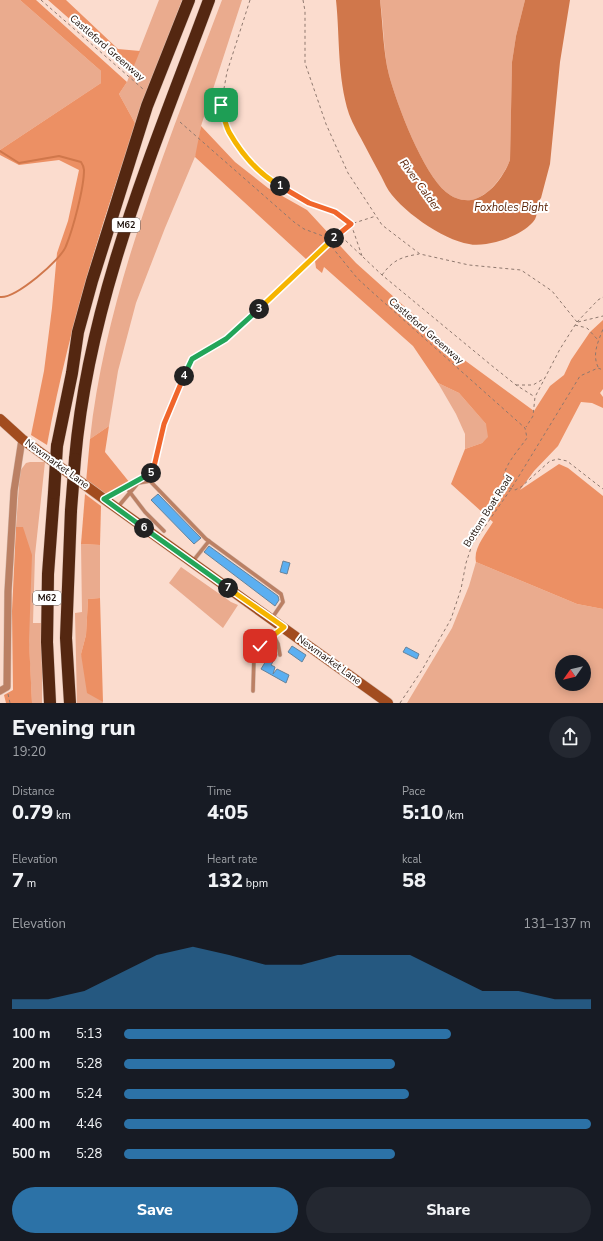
<!DOCTYPE html>
<meta charset="utf-8">
<style>
:root{--surface:#171b24;--page:#242831;--text:#f1f3f6;--muted:#9ea1a6;--accent:#2c72a7}
body{margin:0;font-family:"Nunito Sans",sans-serif;background:var(--page);color:var(--text);height:100vh;display:flex;flex-direction:column;font-size:15px;white-space:nowrap}
*{box-sizing:border-box;margin:0}
p{font-size:13px;color:var(--muted)}
.icon{flex:none;width:22px;height:22px;fill:none;stroke:currentColor;stroke-width:2;stroke-linecap:round;stroke-linejoin:round}
.map{position:relative;height:703px;overflow:hidden}
.details{display:flex;flex-direction:column;background:var(--surface);flex:1}
.details>*{flex:none}
.needle{width:26px;rotate:236deg}
.controls{position:absolute;left:555px;top:655px;display:grid;gap:8px}
.controls a{display:grid;place-items:center;width:36px;height:36px;border-radius:50%;background:var(--surface);box-shadow:0 2px 10px #0003;font-size:20px}
.pin{position:absolute;display:grid;place-items:center;width:34px;height:34px;color:#fff;margin:-17px;border-radius:8px;box-shadow:0 2px 6px #0006}
.km{position:absolute;width:20px;height:20px;margin:-10px;border-radius:50%;background:#222;color:#fff;font-size:11px;line-height:20px;text-align:center}
.round{display:grid;place-items:center;flex:none;width:42px;height:42px;border-radius:21px;background:var(--page)}
.overview{display:flex;align-items:center;justify-content:space-between;height:68px;padding:0 12px}
h1{font-size:22px;font-weight:800;line-height:30px}
.figures{display:grid;grid-template-columns:repeat(3,1fr);gap:6px;height:68px;padding:4px 12px}
.figures div{display:grid;align-content:center}
.figures b{font-size:20px;font-weight:800}
.figures small{font-size:11px;font-weight:400}
.figures p{font-size:11px}
.chart{height:112px;padding:8px 12px}
.chart p{display:flex;justify-content:space-between}
.chart svg{width:100%;height:72px;margin-top:4px;fill:var(--accent);opacity:.7}
.cta{display:flex;gap:8px;margin-top:auto;padding:8px 12px}
.cta a{flex:1;height:46px;border-radius:24px;background:var(--accent);color:#fff;font-size:16px;font-weight:800;line-height:46px;text-align:center}
.cta a+a{background:var(--page);color:var(--text)}
ul{padding:0 12px;list-style:none;font-size:13px}
li{display:grid;grid-template-columns:64px 48px 1fr;align-items:center;height:30px}
li i{height:10px;border-radius:5px;background:var(--accent)}
.map>svg:first-child{display:block}
.green{fill:#eaab8e;fill-rule:evenodd}
.forest{fill:#ec9064}
.water{fill:#d0774b}
.lines{fill:none;stroke-linecap:round;stroke-linejoin:round}
.stream{stroke:#d0774b;stroke-width:2}
.building{fill:#5baff1;stroke:#66839b}
.lane-casing{stroke:#d7bbae;stroke-width:4.5}
.street-casing{stroke:#d7bbae;stroke-width:8}
.secondary-casing{stroke:#d7bbae;stroke-width:11}
.highway-casing{stroke:#d7bbae;stroke-width:13}
.path{stroke:#8e786e;stroke-width:1;stroke-dasharray:3 3;stroke-linecap:butt}
.lane{stroke:#bb8064;stroke-width:3.5}
.street{stroke:#bb8064;stroke-width:7}
.secondary{stroke:#a24c1f;stroke-width:10}
.highway{stroke:#542711;stroke-width:12}
.highway-bridge-casing{stroke:#d7bbae;stroke-width:13;stroke-linecap:butt}
.highway-bridge{stroke:#542711;stroke-width:12}
.split-1-casing{stroke:#fff;stroke-width:8}
.split-2-casing{stroke:#fff;stroke-width:8}
.split-3-casing{stroke:#fff;stroke-width:8}
.split-4-casing{stroke:#fff;stroke-width:8}
.split-5-casing{stroke:#fff;stroke-width:8}
.split-6-casing{stroke:#fff;stroke-width:8}
.split-7-casing{stroke:#fff;stroke-width:8}
.split-8-casing{stroke:#fff;stroke-width:8}
.split-1{stroke:#f5b400;stroke-width:5}
.split-2{stroke:#f0652b;stroke-width:5}
.split-3{stroke:#f5b400;stroke-width:5}
.split-4{stroke:#22a559;stroke-width:5}
.split-5{stroke:#f0652b;stroke-width:5}
.split-6{stroke:#22a559;stroke-width:5}
.split-7{stroke:#22a559;stroke-width:5}
.split-8{stroke:#f5b400;stroke-width:5}
.labels{text-anchor:middle;dominant-baseline:central;stroke-width:4;stroke-linejoin:round;paint-order:stroke}
.shield{fill:#fff;stroke:#605753;stroke-width:1}
.shield-label{font-size:9px;font-weight:bold;fill:#1c0f09}
.street-label{font-size:10px;fill:#1c0f09;stroke:#fff}
.water-label{font-size:11px;font-style:italic;fill:#571e00;stroke:#fff}
</style>
<div class="map">
<svg width="603" height="703" viewBox="0 0 603 703">
<rect width="100%" height="100%" fill="#fbdcce"/>
<g class="green">
<path d="M0,0H20L101,71V83L0,150Z"/>
<path d="M159,0H182L136,125L119,94L127,82Z"/>
<path d="M222,0H242L201,126L197,152L165,228L136,303L118,371L109,426L90,439C106,291 170,138 222,0Z"/>
<path d="M380,0H525L516,36L512,62L510,160C504,175 489,197 471,200C462,201 453,198 446,192C423,173 397,105 389,75C383,51 384,25 380,0Z"/>
<path d="M438,383L459,393L487,425L489,437L482,443L465,449V434L456,414Z"/>
<path d="M30,462H45L35,555L33,623H42V703H32L23,527H16L20,471L26,463Z"/>
<path d="M81,544L100,545V598L88,599L86,635L81,654L103,703H77L75,613L82,612Z"/>
<path d="M476,562L577,604L603,609V703H407L452,628L469,586ZM562,662H584V684H562Z"/>
<path d="M181,567L231,602L238,605L223,628L169,583Z"/>
</g>
<g class="forest">
<path d="M20,0H36L127,82L119,94L136,125C99,230 67,336 47,445L31,435L44,371L52,308L57,253L68,221L79,170L59,160L19,165L0,155V150L101,83V71Z"/>
<path d="M48,0H66L118,49L140,51L131,73Z"/>
<path d="M201,126L235,162L268,188L307,210L356,263L463,359L534,411L550,386L564,375L571,360L590,332L603,320V389L600,393L603,397V408L592,403L581,402L558,446L534,471L520,490L559,464L568,468L603,496V609L577,604L476,562C473,548 486,534 493,522L451,484L465,449L482,443L488,437L486,424L459,393L438,383L413,346L324,267L322,273L316,268L315,261L306,259L195,157Z"/>
<path d="M109,426L105,452L130,483L110,499L86,482L90,439Z"/>
<path d="M85,494L101,506L100,545L81,544Z"/>
<path d="M16,527H23L32,555L29,641L32,703H6L4,695L13,690L12,611Z"/>
<path d="M100,598L103,702L87,693L81,654L86,635L88,599Z"/>
</g>
<path class="water" d="M336,0H380C383,25 383,51 389,75C397,105 423,173 446,192C453,198 462,201 471,200C489,197 504,176 510,160L512,62L516,36L525,0H570L560,62L550,164L541,198C534,205 540,215 533,222C524,232 508,239 496,242C487,244 477,246 469,244C443,240 398,209 386,186C380,173 372,160 365,146C360,136 353,125 349,114C337,76 340,38 336,0Z"/>
<g class="lines">
<path class="stream" d="M0,151L19,163L59,156L81,162C83,165 84,167 84,170C84,188 73,229 66,246C61,260 15,299 0,297"/>
</g>
<g class="building">
<path d="M158,494L201,538L194,544L151,500Z"/>
<path d="M209,546L278,596L279,600L275,606L204,552Z"/>
<path d="M283,561L290,563L287,574L280,572Z"/>
<path d="M273,645L275,646L277,655L271,665L275,667L273,674L277,669L289,675L286,683L261,669L272,651Z"/>
<path d="M292,646L306,655L302,662L288,652Z"/>
<path d="M406,647L419,654L417,659L403,652Z"/>
</g>
<g class="lines">
<defs>
<g id="lane">
<path d="M129,491L145,512L164,531"/>
<path d="M117,508L138,483L150,481L206,539L281,594L283,602L272,618"/>
<path d="M193,561L209,541"/>
<path d="M274,636L278,644L280,655"/>
<path d="M253,691L254,656L260,646L283,628"/>
</g>
<path id="street" d="M0,691L7,687L8,592L14,491L22,439"/>
<path id="secondary" d="M0,419L22,439L104,499L388,703"/>
<g id="highway">
<path d="M57,446L72,373L78,332L92,281L147,106L189,0"/>
<path d="M75,459C89,298 154,149 209,0"/>
<path d="M50,703L47,642L48,574L54,493"/>
<path d="M70,703L66,638L71,510"/>
</g>
</defs>
<use href="#lane" class="lane-casing"/>
<use href="#street" class="street-casing"/>
<use href="#secondary" class="secondary-casing"/>
<use href="#highway" class="highway-casing"/>
<g class="path">
<path d="M41,0L143,89"/>
<path d="M250,0L227,72L221,105L229,131L243,153L267,178L309,203L335,212L351,224L362,256"/>
<path d="M303,0L305,11V63L326,124L348,173L382,225L420,254L469,265L521,270L552,291L577,322L560,349L535,397L533,416L526,427"/>
<path d="M180,122L294,222L304,229L323,236L357,278L370,290L525,428L527,438C518,451 499,470 504,486L515,490L521,487L550,461L558,459L567,461L603,489"/>
<path d="M334,237L351,224L376,216"/>
<path d="M382,275C393,260 401,257 419,254"/>
<path d="M577,322L598,300L603,297"/>
<path d="M578,322L603,316"/>
<path d="M575,325L587,328L598,340"/>
<path d="M598,367C592,354 598,342 603,329"/>
<path d="M516,385H533L545,378"/>
<path d="M144,476L153,471L163,424L192,359L226,339L334,237L344,239L382,275L491,365L516,385L535,397"/>
<path d="M113,494L124,488"/>
<path d="M8,694L10,703"/>
<path d="M400,703L422,670L451,619L461,589L466,563L472,545L511,489L580,376L598,368L603,370"/>
</g>
<use href="#lane" class="lane"/>
<use href="#street" class="street"/>
<use href="#secondary" class="secondary"/>
<use href="#highway" class="highway"/>
<defs>
<g id="highway-bridge">
<path d="M54,493L57,446"/>
<path d="M71,510L75,459"/>
</g>
</defs>
<use href="#highway-bridge" class="highway-bridge-casing"/>
<use href="#highway-bridge" class="highway-bridge"/>
</g>
<g class="lines">
<defs>
<path id="split-1" d="M221,105C223,114 225,124 229,132C241,153 259,174 280,186"/>
<path id="split-2" d="M280,186L309,203L335,212L351,224L334,238"/>
<path id="split-3" d="M259,309L334,238"/>
<path id="split-4" d="M184,376L192,359L226,339L259,309"/>
<path id="split-5" d="M151,473L153,471L164,424L184,376"/>
<path id="split-6" d="M144,528L104,499L151,473"/>
<path id="split-7" d="M144,528L228,588"/>
<path id="split-8" d="M228,588L284,627L260,646"/>
</defs>
<use href="#split-1" class="split-1-casing"/>
<use href="#split-2" class="split-2-casing"/>
<use href="#split-3" class="split-3-casing"/>
<use href="#split-4" class="split-4-casing"/>
<use href="#split-5" class="split-5-casing"/>
<use href="#split-6" class="split-6-casing"/>
<use href="#split-7" class="split-7-casing"/>
<use href="#split-8" class="split-8-casing"/>
<use href="#split-1" class="split-1"/>
<use href="#split-2" class="split-2"/>
<use href="#split-3" class="split-3"/>
<use href="#split-4" class="split-4"/>
<use href="#split-5" class="split-5"/>
<use href="#split-6" class="split-6"/>
<use href="#split-7" class="split-7"/>
<use href="#split-8" class="split-8"/>
</g>
<g class="labels">
<g class="shield">
<rect x="112" y="218" width="28" height="14" rx="3"/>
<rect x="33" y="591" width="28" height="14" rx="3"/>
</g>
<g class="shield-label">
<text x="126" y="225">M62</text>
<text x="47" y="598">M62</text>
</g>
<g class="street-label">
<text transform="translate(107 48) rotate(41)">Castleford Greenway</text>
<text transform="translate(426 331) rotate(41)">Castleford Greenway</text>
<text transform="translate(57 464) rotate(36)">Newmarket Lane</text>
<text transform="translate(488 511) rotate(-58)">Bottom Boat Road</text>
<text transform="translate(329 660) rotate(36)">Newmarket Lane</text>
</g>
<g class="water-label">
<text transform="translate(420 185) rotate(54)">River Calder</text>
<text x="511" y="207">Foxholes Bight</text>
</g>
</g>
</svg>
<div class="controls">
<a><svg class="needle" viewBox="-14 -14 28 28"><path d="M0-13l5 13h-10z" fill="#e53935"/><path d="M0 13l5-13h-10z" fill="#9ea1a6"/></svg></a>
</div>
<div class="pin" style="left:221px;top:105px;background:#1e9e55"><svg class="icon" aria-label="arrive" viewBox="0 0 24 24"><path d="M6 21V4h12l-3 4 3 4H6"/></svg></div>
<div class="pin" style="left:260px;top:646px;background:#d93025"><svg class="icon" aria-label="check" viewBox="0 0 24 24"><path d="M5 12l5 5 9-10"/></svg></div>
<b class="km" style="left:280px;top:186px">1</b>
<b class="km" style="left:334px;top:238px">2</b>
<b class="km" style="left:259px;top:309px">3</b>
<b class="km" style="left:184px;top:376px">4</b>
<b class="km" style="left:151px;top:473px">5</b>
<b class="km" style="left:144px;top:528px">6</b>
<b class="km" style="left:228px;top:588px">7</b>
</div>
<section class="details">
<div class="overview"><div><h1>Evening run</h1><p>19:20</p></div><a class="round"><svg class="icon" aria-label="share" viewBox="0 0 24 24"><path d="M12 15V3M7 8l5-5 5 5M5 13v7h14v-7"/></svg></a></div>
<div class="figures">
<div><p>Distance</p><b>0.79<small> km</small></b></div>
<div><p>Time</p><b>4:05</b></div>
<div><p>Pace</p><b>5:10<small> /km</small></b></div>
</div>
<div class="figures">
<div><p>Elevation</p><b>7<small> m</small></b></div>
<div><p>Heart rate</p><b>132<small> bpm</small></b></div>
<div><p>kcal</p><b>58</b></div>
</div>
<div class="chart"><p><span>Elevation</span>131–137 m</p>
<svg viewBox="0 0 160 44" preserveAspectRatio="none"><path d="M0 44V38L10 38L20 33L30 22L40 11L50 6L60 11L70 17L80 17L90 11L100 11L110 11L120 22L130 33L140 33L150 38L160 38V44z"/></svg>
</div>
<ul>
<li><b>100 m</b>5:13<i style="width:70%"></i></li>
<li><b>200 m</b>5:28<i style="width:58%"></i></li>
<li><b>300 m</b>5:24<i style="width:61%"></i></li>
<li><b>400 m</b>4:46<i style="width:100%"></i></li>
<li><b>500 m</b>5:28<i style="width:58%"></i></li>
</ul>
<div class="cta"><a>Save</a><a>Share</a></div>
</section>
